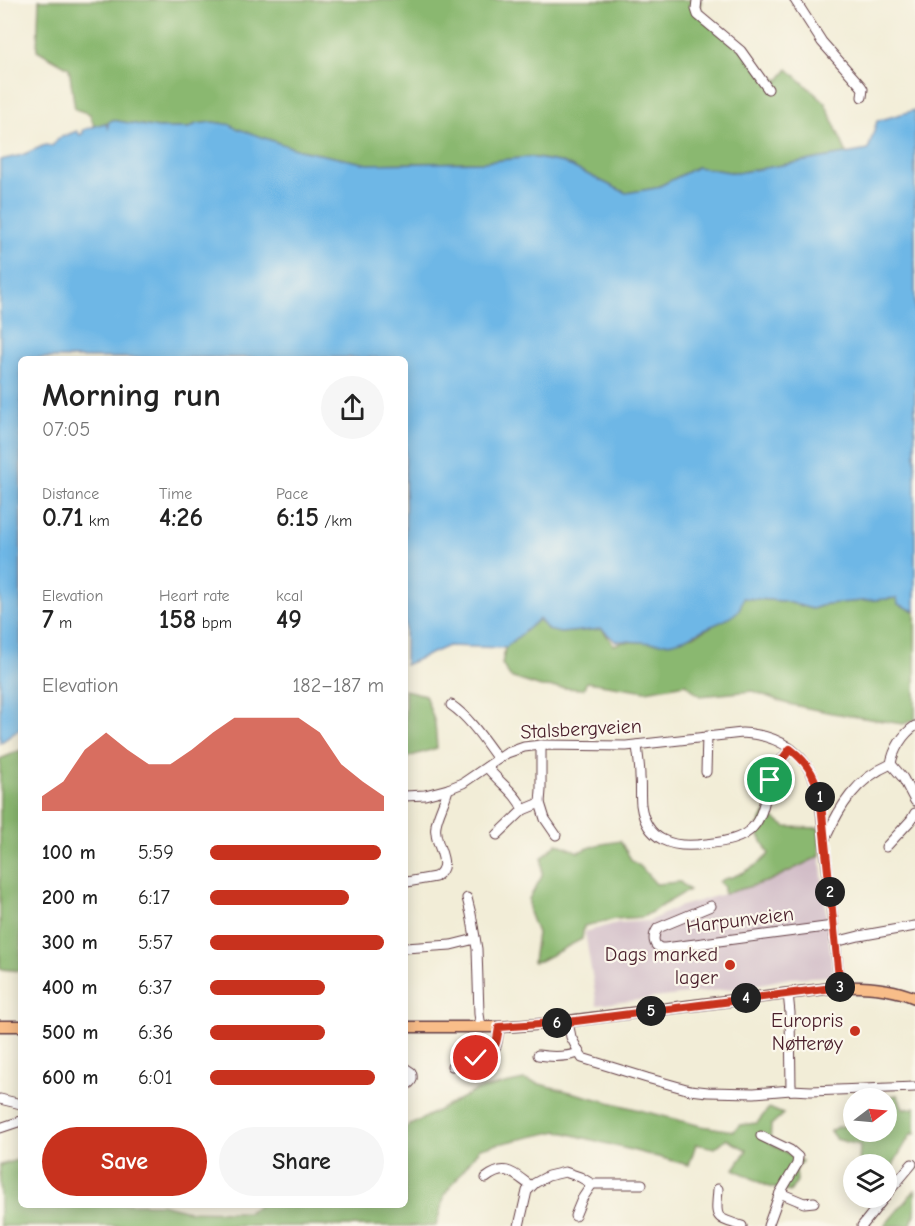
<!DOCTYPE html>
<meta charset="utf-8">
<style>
:root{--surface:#fff;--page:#f6f6f6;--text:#222;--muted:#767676;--accent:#c8321e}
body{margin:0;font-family:"Comic Neue",sans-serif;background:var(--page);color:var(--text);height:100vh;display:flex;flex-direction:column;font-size:22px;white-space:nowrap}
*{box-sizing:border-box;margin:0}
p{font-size:20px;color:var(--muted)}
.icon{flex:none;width:33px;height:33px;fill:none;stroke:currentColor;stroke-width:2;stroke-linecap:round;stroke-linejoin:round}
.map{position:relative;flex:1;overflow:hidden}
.details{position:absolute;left:18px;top:356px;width:390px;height:852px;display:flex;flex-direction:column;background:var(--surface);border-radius:9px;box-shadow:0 3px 15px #0003}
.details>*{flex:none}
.needle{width:39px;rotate:74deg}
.controls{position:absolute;left:843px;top:1088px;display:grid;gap:12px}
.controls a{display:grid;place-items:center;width:54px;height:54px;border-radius:50%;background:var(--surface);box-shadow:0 3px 15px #0003;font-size:30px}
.pin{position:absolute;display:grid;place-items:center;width:51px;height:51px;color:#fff;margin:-26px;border:3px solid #fff;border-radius:50%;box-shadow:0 2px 6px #0007}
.km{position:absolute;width:30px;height:30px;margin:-15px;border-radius:50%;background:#222;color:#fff;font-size:16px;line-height:30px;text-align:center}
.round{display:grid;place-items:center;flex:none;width:63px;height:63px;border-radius:32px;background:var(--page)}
.headline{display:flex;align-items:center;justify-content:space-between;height:102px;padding:0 24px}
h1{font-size:33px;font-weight:700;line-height:45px}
.figures{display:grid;grid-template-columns:repeat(3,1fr);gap:9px;height:102px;padding:6px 24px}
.figures div{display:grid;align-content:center}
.figures b{font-size:26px;font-weight:700}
.figures small{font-size:16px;font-weight:400}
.figures p{font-size:16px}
.chart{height:168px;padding:12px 24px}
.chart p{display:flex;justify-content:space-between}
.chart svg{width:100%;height:108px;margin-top:6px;fill:var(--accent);opacity:.7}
.cta{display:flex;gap:12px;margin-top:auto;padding:12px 24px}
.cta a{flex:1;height:69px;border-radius:36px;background:var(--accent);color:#fff;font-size:24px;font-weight:700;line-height:69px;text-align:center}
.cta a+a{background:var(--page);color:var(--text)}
ul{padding:0 24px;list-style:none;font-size:20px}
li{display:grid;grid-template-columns:96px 72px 1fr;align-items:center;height:45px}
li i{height:15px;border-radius:8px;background:var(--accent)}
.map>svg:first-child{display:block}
.industrial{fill:#d2bdc7}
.forest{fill:#8ab86f;stroke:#6a6c4d;stroke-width:1.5}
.water{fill:#6eb7e6;stroke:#5c6b88;stroke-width:1.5}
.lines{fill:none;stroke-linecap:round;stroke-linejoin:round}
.minor-casing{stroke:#633e45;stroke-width:11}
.major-casing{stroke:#633e45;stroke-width:13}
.minor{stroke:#fff;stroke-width:9}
.major{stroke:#f8bd89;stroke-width:10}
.route-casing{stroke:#fff;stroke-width:12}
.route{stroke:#c8321e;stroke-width:8}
.poi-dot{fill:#c8321e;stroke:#fbf7ec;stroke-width:2}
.labels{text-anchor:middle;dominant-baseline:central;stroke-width:4.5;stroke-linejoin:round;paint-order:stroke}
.street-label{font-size:20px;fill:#4a1f2b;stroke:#fbf7ec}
.poi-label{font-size:20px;fill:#4a1f2b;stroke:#fbf7ec;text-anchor:end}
</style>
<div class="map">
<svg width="915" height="1226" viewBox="0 0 915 1226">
<rect width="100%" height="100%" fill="#fbf7ec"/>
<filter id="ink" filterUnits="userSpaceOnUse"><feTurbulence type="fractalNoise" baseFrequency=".0167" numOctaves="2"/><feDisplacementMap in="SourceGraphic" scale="12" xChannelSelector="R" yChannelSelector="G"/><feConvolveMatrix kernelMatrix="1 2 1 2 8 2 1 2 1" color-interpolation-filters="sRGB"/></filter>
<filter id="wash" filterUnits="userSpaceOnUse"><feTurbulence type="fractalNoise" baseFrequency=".008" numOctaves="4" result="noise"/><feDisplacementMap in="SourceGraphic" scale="24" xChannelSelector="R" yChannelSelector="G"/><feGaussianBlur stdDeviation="1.35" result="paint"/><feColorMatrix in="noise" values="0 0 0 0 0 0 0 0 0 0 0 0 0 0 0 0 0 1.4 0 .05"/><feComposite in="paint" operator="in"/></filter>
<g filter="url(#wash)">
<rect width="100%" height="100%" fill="#f2edd7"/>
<path class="industrial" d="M820,856L833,976L790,978L745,987L597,1005L585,932L617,923L649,921L678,907L769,881Z"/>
<g class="forest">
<path d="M39,0H701L699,11L752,54L768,75L779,80L788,69L825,103L847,154L736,173L697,167L656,188L626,193L564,163L530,157L484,162L368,164L299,150L220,123L196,124L189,128H158L112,120L108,123L94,126L90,114L75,109L69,68L37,50Z"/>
<path d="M743,598L784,601L812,609L827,604L898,598V604L915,611V720L903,724L832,713L788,704L753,691L700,696L686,684L646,691L587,682L583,689L541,687L510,677L502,664L505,648L539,619L560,633L602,629L614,645C626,640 629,642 642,642C655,641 681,640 693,636C700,634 707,628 714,625C729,618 738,615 743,598Z"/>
<path d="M405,690L425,695L435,723L437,748L405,758Z"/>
<path d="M21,750V971L0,969V759Z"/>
<path d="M765,812L786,827L819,828L820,856L769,881L724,894V887L719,882C723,878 726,879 732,877C745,873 760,864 769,854L756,830Z"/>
<path d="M620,841L632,861L641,867L656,884L680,882L689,890L643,917L615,919L584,926L582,939L540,961L533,962L537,933L529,912V899L542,876V858L557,843L578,852L597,845Z"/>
<path d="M524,1080L701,1126L734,1131L740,1125L757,1123L769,1108L783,1114L771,1125L770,1143L802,1161L796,1170L797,1181L790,1192L769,1187L734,1169L747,1150L726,1139L715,1148L696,1144L689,1165L558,1131L480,1148L445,1194L436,1226H0V1165L21,1159V1204H161L189,1211L248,1212L262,1204H405V1128L477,1090Z"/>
<path d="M897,1095L903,1108L911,1109L915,1107V1134H911L895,1161L887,1184L886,1164H859L860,1145L836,1139L830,1131L837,1127L853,1125L854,1131H886V1098H877Z"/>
<path d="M915,1190V1214L910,1226H884Z"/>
</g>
<path class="water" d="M915,110V611L898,604L897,598L827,604L812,609L784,601L743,598C742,602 741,607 738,611C731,618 723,621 714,625C698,631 684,642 666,643C649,644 632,640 615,641L602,629L560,633L548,630L539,619L505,648L448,646L405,665V358H21V728L0,743V160L22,155L45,145L52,146L59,138L77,131L80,135L83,133V130L105,123L108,128V123L112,120L158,128H189L196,124L213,122L232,125L233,127L299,150L368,164L484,162L530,157L564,163L626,193L656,188L697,167L736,173L868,150L877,121Z"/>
</g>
<g filter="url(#ink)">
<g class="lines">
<defs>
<g id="minor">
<path d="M697,0L696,9L698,15L741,51L768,89"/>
<path d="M795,0L822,42L861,86L863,89L862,97"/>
<path d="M451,705C470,718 484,740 498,759"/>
<path d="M541,745V790L540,803L545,819L556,835"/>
<path d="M637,745C638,756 640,766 640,777C641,786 640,796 641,805C646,841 673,849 706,844C722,842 742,840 753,827C764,815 765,795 770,780C775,768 782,758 791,749"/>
<path d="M891,764C893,750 903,734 915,726"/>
<path d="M487,767C498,782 517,793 523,810"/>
<path d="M706,772L707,736"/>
<path d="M405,796L425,795L448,789L463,783L507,753L524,747L541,745L626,746L742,733C783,735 808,755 819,793L840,987"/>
<path d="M497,835L523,810L540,803"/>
<path d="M825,839C840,806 856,779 891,764L903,778L915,801"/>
<path d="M886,847L911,820L915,813"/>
<path d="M407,882L435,877C456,865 432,844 436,825C438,813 445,802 448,789"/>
<path d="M467,898L471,914L477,949L479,1014L481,1027"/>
<path d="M711,906L658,928C652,936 652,949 665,948L833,926"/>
<path d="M835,942L859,936L915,926"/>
<path d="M405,948L451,945L475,939"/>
<path d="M788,993L790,1013L791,1090"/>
<path d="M568,1022L571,1037L582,1058L647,1078L690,1090L708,1092L754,1093L791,1090L811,1091L915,1087"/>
<path d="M538,1055C551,1057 566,1057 579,1053"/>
<path d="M452,1066C464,1058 490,1060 496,1046C498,1040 498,1033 499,1027"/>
<path d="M405,1068L411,1072C414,1079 411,1083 405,1086"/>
<path d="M0,1099L21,1104"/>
<path d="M0,1128L21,1121"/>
<path d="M761,1136L790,1150L798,1157L797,1164L780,1193"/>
<path d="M486,1178C506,1163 513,1173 531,1186"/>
<path d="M718,1189C716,1218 713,1217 742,1226"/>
<path d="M886,1195L912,1164"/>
<path d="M575,1216L582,1199L592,1184"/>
<path d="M519,1226L527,1191L535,1183L548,1176L565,1172L580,1177L592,1184H642"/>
<path d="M768,1226L780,1193L804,1203L814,1202"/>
<path d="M862,1226L885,1197"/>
</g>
<g id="major">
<path d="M0,1026H21"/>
<path d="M405,1027H499L545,1024L840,987C865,986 892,988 915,998"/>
</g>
</defs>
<use href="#minor" class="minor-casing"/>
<use href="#major" class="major-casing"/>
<use href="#minor" class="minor"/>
<use href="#major" class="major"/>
</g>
</g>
<g class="lines" filter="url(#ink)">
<defs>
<path id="route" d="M476,1058C497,1052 496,1046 499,1027L568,1022L840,987L821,804C817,780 810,764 790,749L778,765L770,780"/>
</defs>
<use href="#route" class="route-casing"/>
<use href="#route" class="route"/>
</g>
<g class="poi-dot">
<circle cx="730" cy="965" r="6"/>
<circle cx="855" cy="1031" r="6"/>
</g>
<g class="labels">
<g class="street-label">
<text transform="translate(581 729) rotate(-3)">Stalsbergveien</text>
<text transform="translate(740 920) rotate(-7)">Harpunveien</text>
</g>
<g class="poi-label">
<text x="718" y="954">Dags marked<tspan x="718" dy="23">lager</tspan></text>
<text x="843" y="1020">Europris<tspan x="843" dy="23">Nøtterøy</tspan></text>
</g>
</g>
</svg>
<div class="controls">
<a><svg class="needle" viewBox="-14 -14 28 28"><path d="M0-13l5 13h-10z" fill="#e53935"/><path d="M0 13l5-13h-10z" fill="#767676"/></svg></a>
<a><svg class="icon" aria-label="layers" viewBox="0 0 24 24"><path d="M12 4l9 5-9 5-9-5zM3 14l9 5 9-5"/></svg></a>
</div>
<div class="pin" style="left:770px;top:780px;background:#1e9e55"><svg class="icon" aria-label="arrive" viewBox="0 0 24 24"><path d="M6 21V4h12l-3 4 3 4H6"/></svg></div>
<div class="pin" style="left:476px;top:1058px;background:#d93025"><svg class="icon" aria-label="check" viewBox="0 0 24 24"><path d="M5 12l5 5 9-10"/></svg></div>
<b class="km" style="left:820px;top:797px">1</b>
<b class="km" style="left:830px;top:892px">2</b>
<b class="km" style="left:840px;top:987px">3</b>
<b class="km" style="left:746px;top:998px">4</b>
<b class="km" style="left:651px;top:1011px">5</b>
<b class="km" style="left:557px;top:1023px">6</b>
<section class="details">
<div class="headline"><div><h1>Morning run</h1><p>07:05</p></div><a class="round"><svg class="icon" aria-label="share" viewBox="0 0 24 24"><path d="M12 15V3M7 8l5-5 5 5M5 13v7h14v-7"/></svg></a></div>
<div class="figures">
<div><p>Distance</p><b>0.71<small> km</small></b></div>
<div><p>Time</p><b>4:26</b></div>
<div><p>Pace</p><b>6:15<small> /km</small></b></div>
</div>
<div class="figures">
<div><p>Elevation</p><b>7<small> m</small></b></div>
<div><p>Heart rate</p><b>158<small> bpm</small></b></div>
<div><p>kcal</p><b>49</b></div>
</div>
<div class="chart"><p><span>Elevation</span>182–187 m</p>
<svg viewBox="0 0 160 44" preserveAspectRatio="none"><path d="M0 44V38L10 32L20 19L30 12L40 19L50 25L60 25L70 19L80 12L90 6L100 6L110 6L120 6L130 12L140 25L150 32L160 38V44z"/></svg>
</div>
<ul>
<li><b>100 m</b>5:59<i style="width:98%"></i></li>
<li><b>200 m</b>6:17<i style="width:80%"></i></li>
<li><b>300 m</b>5:57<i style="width:100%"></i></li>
<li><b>400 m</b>6:37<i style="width:66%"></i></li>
<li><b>500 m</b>6:36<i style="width:66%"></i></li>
<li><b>600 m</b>6:01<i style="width:95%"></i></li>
</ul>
<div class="cta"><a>Save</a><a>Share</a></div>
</section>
</div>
